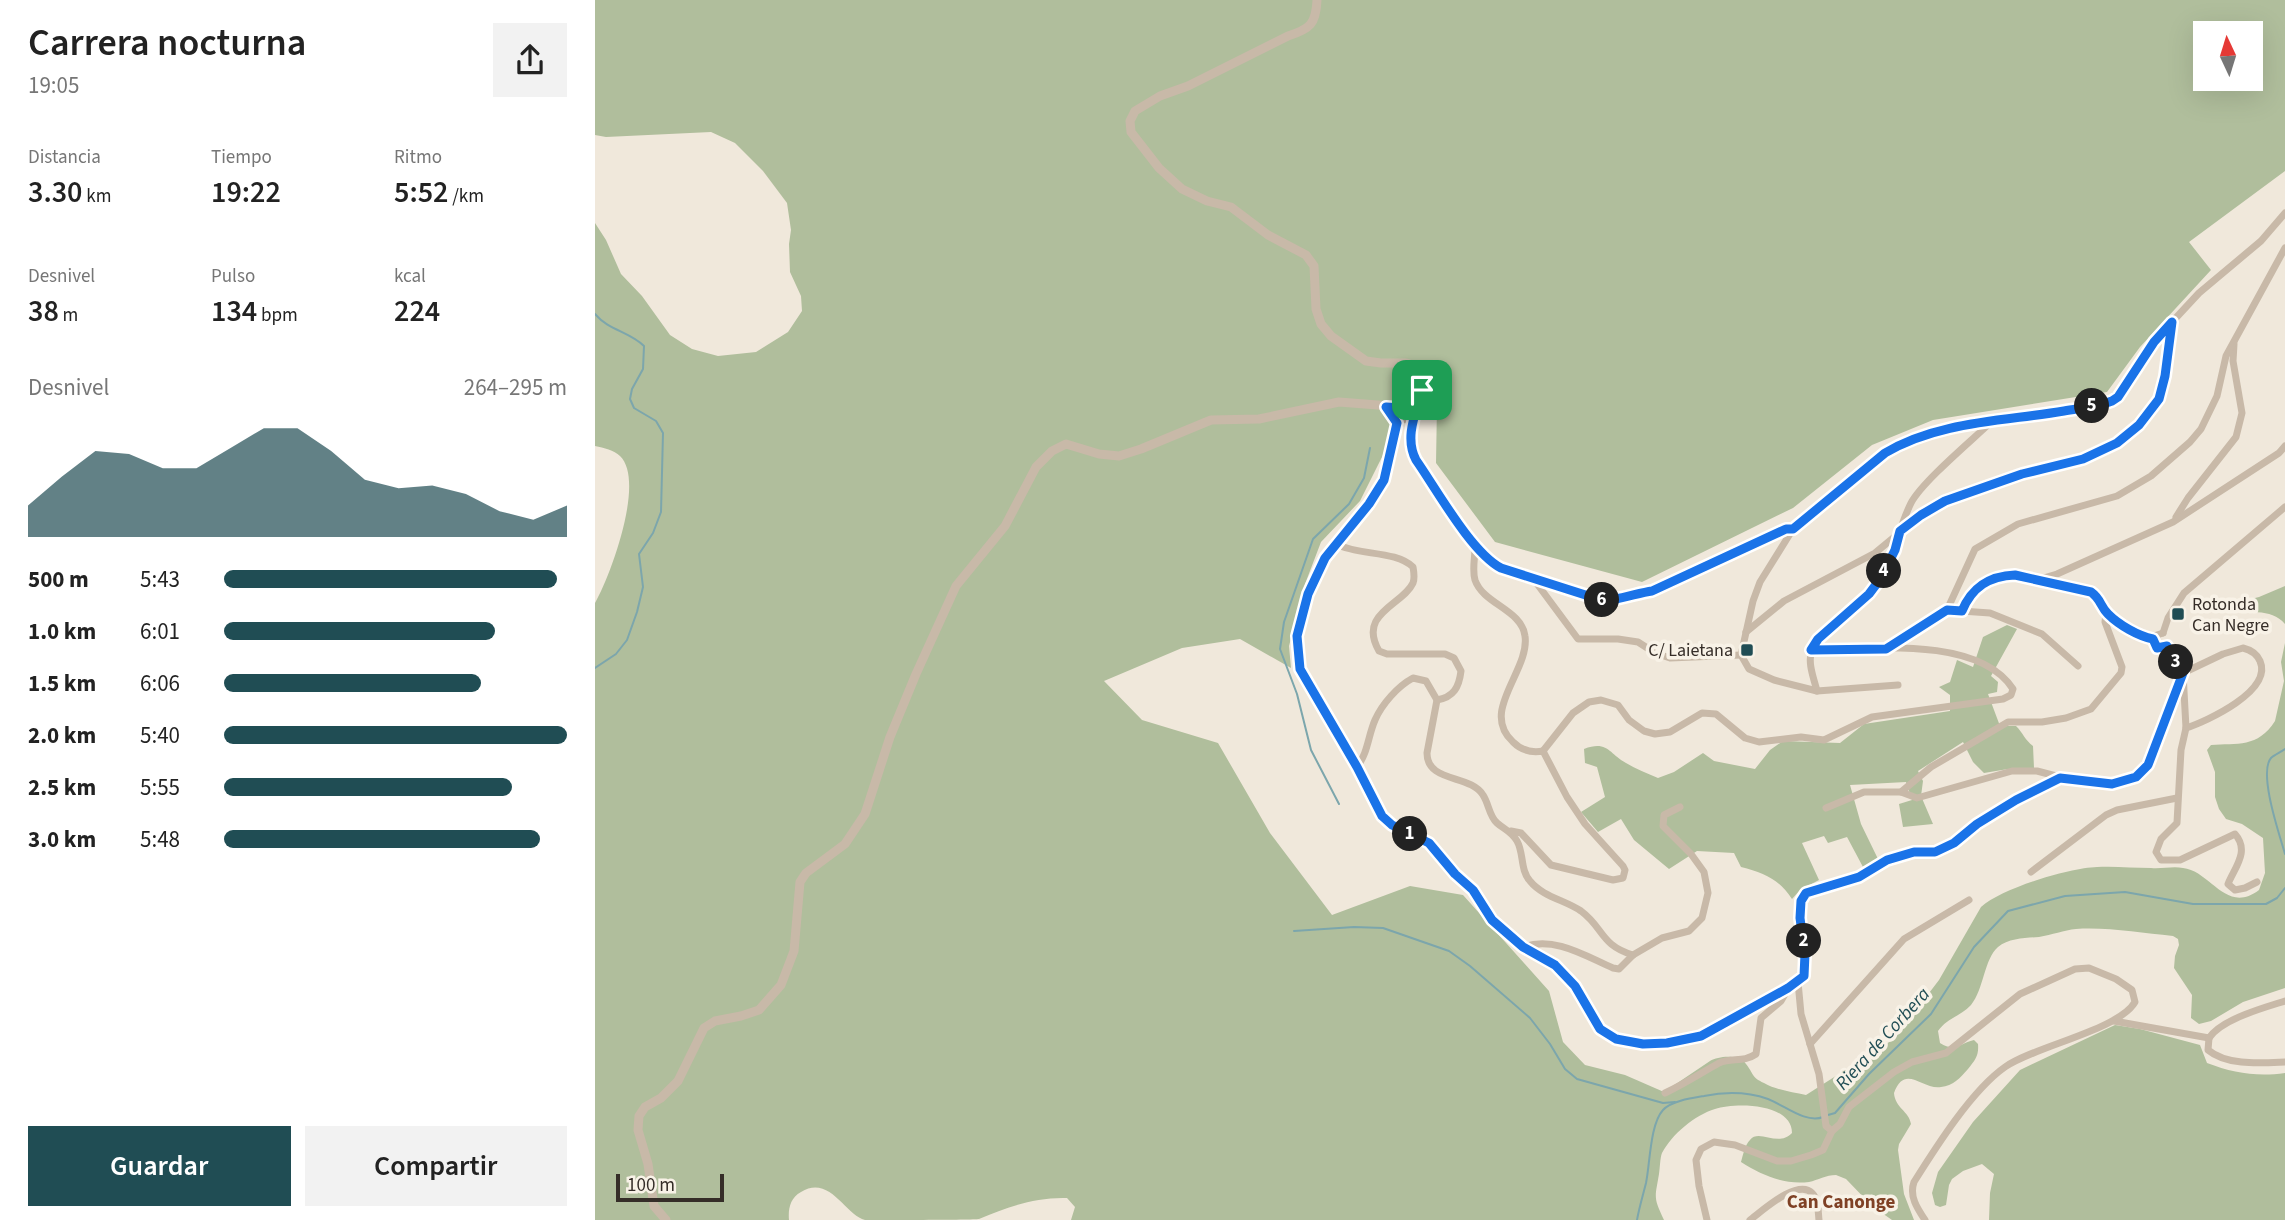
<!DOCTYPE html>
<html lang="es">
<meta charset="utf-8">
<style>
:root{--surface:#fff;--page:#f2f2f2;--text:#222;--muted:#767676;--accent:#204d54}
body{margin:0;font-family:"Source Sans 3",sans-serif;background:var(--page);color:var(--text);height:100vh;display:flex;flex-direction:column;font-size:26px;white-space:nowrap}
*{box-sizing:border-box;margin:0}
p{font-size:23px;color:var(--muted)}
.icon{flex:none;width:38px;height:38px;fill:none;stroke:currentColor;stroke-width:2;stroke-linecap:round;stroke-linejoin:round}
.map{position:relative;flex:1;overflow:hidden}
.drawer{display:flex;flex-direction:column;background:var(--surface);width:595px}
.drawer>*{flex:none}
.needle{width:46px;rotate:356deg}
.buttons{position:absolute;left:1598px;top:21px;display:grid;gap:14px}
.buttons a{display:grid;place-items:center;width:70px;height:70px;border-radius:0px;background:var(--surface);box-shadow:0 7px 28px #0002;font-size:35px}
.scale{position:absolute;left:21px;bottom:18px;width:108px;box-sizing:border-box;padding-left:7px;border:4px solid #352d28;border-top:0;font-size:19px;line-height:24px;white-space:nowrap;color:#352d28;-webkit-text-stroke:5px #f8f2e7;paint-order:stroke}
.pin{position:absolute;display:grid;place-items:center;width:60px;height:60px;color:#fff;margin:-30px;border-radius:14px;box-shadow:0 4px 10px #0006}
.km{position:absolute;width:35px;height:35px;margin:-18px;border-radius:50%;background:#222;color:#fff;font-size:19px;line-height:35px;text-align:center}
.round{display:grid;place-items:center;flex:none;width:74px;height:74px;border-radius:0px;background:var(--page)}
.overview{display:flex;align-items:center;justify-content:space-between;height:119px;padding:0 28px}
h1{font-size:38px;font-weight:600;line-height:52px}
.stats{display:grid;grid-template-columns:repeat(3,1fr);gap:10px;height:119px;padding:7px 28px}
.stats div{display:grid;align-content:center}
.stats b{font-size:30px;font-weight:600}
.stats small{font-size:19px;font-weight:400}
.stats p{font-size:19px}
.chart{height:196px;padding:14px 28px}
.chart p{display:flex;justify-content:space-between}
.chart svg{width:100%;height:126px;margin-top:7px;fill:var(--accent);opacity:.7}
.cta{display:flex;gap:14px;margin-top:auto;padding:14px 28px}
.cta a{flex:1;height:80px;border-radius:0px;background:var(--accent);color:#fff;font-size:28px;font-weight:600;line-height:80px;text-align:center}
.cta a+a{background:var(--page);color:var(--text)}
ul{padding:0 28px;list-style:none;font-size:23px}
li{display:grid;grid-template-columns:112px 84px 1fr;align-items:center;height:52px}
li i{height:18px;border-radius:9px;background:var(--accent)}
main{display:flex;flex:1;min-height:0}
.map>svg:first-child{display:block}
.green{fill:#b0be9c;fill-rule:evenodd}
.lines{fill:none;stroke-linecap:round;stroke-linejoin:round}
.stream{stroke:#7ca6ac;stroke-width:2}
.minor{stroke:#c8b9a8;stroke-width:7}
.tertiary{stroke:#c8b9a8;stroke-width:9}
.route-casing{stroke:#fff;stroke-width:14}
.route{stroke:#1a73e8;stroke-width:9}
.poi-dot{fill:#204d54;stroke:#f8f2e7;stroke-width:2.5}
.labels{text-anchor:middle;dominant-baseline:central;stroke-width:7;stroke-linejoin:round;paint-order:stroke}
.poi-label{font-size:18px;fill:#352d28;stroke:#f8f2e7;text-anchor:start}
.water-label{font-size:19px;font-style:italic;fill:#204d54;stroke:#f8f2e7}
.neighbourhood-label{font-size:19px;font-weight:bold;fill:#7f4125;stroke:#f8f2e7}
</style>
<main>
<section class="drawer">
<div class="overview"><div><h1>Carrera nocturna</h1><p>19:05</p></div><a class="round"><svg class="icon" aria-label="share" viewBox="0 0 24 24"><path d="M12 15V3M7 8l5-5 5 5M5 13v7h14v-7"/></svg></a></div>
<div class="stats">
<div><p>Distancia</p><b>3.30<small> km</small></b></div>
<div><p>Tiempo</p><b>19:22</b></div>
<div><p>Ritmo</p><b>5:52<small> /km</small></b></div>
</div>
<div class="stats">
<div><p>Desnivel</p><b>38<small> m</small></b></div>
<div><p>Pulso</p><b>134<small> bpm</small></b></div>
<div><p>kcal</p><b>224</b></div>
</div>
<div class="chart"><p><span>Desnivel</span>264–295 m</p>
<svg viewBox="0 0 160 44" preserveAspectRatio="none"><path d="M0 44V33L10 23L20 14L30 15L40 20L50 20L60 13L70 6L80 6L90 14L100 24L110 27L120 26L130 29L140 35L150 38L160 33V44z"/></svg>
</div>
<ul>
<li><b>500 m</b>5:43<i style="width:97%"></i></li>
<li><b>1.0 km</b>6:01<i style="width:79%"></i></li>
<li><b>1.5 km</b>6:06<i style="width:75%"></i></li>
<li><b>2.0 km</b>5:40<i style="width:100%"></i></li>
<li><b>2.5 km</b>5:55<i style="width:84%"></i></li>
<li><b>3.0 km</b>5:48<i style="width:92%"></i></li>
</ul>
<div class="cta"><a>Guardar</a><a>Compartir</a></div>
</section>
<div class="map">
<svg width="1690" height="1220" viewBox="0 0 1690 1220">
<rect width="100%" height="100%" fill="#f0e8db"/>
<g class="green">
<path d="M0,0H1690V171L1594,242L1616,270L1545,347L1512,392L1338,420L1277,445L1198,508L1047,582L900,542L841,463L842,405L813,400L804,403L790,451L765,501L726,542L710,584L694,646L696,668L645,639L587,648L509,681L547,720L623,743L675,833L737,915L815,886L868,895L954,991L968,1042L990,1065L1030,1075L1069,1092L1115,1061C1124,1056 1144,1054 1151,1064C1159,1074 1156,1077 1169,1083C1181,1090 1197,1092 1211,1095L1299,1039L1344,980L1386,907C1407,888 1474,868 1502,867C1520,866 1538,868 1556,868C1567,869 1578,866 1588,868C1616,871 1631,915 1664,890L1670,873L1668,838L1647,824L1631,819L1624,809L1620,797V772L1612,750L1616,745C1642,743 1663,748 1680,721L1689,681L1686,662L1690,643V988L1648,1002L1616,1021L1604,1024L1596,1018L1597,995L1579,968L1580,956L1584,945L1583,939L1578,936C1546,933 1513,927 1481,929C1469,930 1457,935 1444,937C1432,938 1414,938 1403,947C1389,959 1389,989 1376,1005C1366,1016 1352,1018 1343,1031L1345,1043C1360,1053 1365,1043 1379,1040L1383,1044C1384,1056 1380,1060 1373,1069C1365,1078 1358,1086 1346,1087C1327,1090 1310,1063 1299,1093C1300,1108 1314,1111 1316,1124L1304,1144L1303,1150L1309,1194L1319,1220H1297L1277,1206L1251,1179L1241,1175C1231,1175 1223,1180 1214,1182C1188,1185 1167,1175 1146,1162C1148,1155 1150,1145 1155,1140C1164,1128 1183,1148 1197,1133C1197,1103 1141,1102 1120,1109C1100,1115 1077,1134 1067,1153C1065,1158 1065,1168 1064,1174C1060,1198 1058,1197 1069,1220H476L480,1207L472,1198C440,1197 413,1207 384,1219C378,1220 280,1220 270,1220C251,1216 235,1174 206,1192C195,1198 193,1209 194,1220H0V603C15,577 51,481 25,456C19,450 9,448 0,446V223L11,240L26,274L47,296L75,335L97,349L123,356L161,352L193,332L207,311L206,296L195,272L194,244L196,230L192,203L168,171L140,143L116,132L11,137L0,135ZM1610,33H1656V79H1610Z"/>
<path d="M1690,586V624C1676,607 1651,614 1632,610L1635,605L1640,603L1664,597Z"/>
<path d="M1412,625L1422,629L1396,676L1403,682L1402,692L1393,694L1405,726H1421C1428,733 1430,740 1438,746L1439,768L1413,769L1389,773L1378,762L1368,742L1323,771L1328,781L1326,796L1338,824L1308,827L1304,804L1317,800L1311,782L1255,785L1266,824L1283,859L1268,867L1252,837L1233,843L1229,836L1207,843L1224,880L1205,890L1197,899C1184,879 1169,873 1146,867L1139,853L1102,851L1074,869L1039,840L1026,819L1003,832L986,812L1010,797L1002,767L990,763L989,749C1013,740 1014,754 1031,763C1041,769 1052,773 1063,778L1079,772L1108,753L1119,761L1160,769L1175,750L1188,741L1245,743L1269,724L1355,711V695L1344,687L1355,682L1362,660L1378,667L1388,637Z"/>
<path d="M1520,1025L1545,1029L1605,1045L1612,1063C1638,1073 1662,1077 1690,1073V1220H1394L1395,1193L1399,1174L1387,1164L1368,1171L1357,1179L1354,1185L1351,1205L1345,1207L1340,1205L1337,1193L1343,1172L1378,1122L1425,1070Z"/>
</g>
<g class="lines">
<g class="stream">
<path d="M0,314C13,330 35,332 49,346L48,369L37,389L35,399L39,408L61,421L68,433L66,512L58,533L44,554L48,587L42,612L32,640L21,654L0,668"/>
<path d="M1690,749C1686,752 1679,755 1676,758C1663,773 1685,836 1690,854"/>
<path d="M744,804L716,750L702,694L685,649L689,622L718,539L754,504L769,478L775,448"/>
<path d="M699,931L759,927L788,928L854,951L875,966L935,1018L955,1044L970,1069L982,1079L1068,1103L1080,1102"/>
<path d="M1233,1115L1240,1113L1274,1074L1336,1014L1379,947L1413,911L1470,896L1530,892L1598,904H1671L1682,898L1690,888"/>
<path d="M1042,1220C1044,1208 1048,1195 1051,1183C1055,1164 1055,1124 1068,1110C1076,1101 1097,1098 1109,1096C1129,1092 1153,1092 1173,1099C1189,1105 1211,1124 1228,1117"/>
</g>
<g class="minor">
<path d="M826,394L815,437L818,455L880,548L894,560L906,567L1003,599C1017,603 1041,593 1057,591L1191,529H1198L1248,491L1284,459L1308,444L1353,429L1517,401L1523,397L1565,335L1604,293L1666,241L1690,213"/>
<path d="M791,407L805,425"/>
<path d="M818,419L805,420L802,423L792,468L783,491L730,558L713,594L702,637L705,669L762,767L787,816L797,825L834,843L860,874L879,890L897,920L913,936L960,965L980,986L1005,1029L1021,1039L1048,1044L1072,1043L1106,1036L1120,1030L1203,982L1209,976L1211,968L1205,918L1206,901L1211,893L1264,877L1292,860L1319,852H1340L1359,843L1382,825L1421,800L1465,778L1517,784L1541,777L1553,765L1588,673"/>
<path d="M1581,517L1593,498L1641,437L1647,413L1638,361L1639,344"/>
<path d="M741,544C764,556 800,550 818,567C819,573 820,578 818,583C808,605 762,613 784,651L792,654H850L859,658L866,671C864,687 859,697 842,700L832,753C832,783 875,774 888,795C894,804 894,816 902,823C910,830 916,831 922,841C929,853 925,870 935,881C948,897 970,900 986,911C1009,928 1005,945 1038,955"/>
<path d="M880,548C880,558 877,570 880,580C888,604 927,610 930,636C935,671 884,711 918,742C926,750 937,753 948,751L972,797L990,824L1028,866L1030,870L1028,878L1018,880L956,865L926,833L916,831"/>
<path d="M937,577L983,639H1023L1043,642L1060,653L1075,658L1146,655"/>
<path d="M1442,580L1462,574L1578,522L1684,453L1690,446"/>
<path d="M1352,610L1380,549L1423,524L1522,496L1556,476L1595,442L1606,429L1622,396L1631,356L1690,248"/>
<path d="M1367,611C1383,572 1410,574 1446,581C1463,584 1479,587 1496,591C1506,599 1505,606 1513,614C1524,625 1543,636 1558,639"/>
<path d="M1151,632L1189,601L1280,553L1326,515L1351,501L1427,474L1488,459L1522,443L1544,425L1564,399L1570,376L1577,324"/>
<path d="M1568,633L1573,618L1589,593L1690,507"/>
<path d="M1568,633L1559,636L1558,643L1566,648L1572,646"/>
<path d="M1572,646L1588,673L1591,728L1586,750L1582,823L1566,839L1561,852L1566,860H1585L1640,834C1655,851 1640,867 1633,884L1640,890L1650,888L1662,882"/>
<path d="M1291,649L1352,610L1395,613L1447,634L1483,666"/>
<path d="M1146,655L1154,669L1179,680L1222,691L1303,685"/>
<path d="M1146,655L1158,601L1165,582L1198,529"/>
<path d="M1588,673L1628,654L1648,648C1656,650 1662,654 1665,661C1678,691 1612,721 1591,728"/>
<path d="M1222,691C1219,679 1212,662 1217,650C1225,629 1259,611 1274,594C1298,568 1301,533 1316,503C1327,482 1376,441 1395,423"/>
<path d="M948,751L978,713L994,702L1006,700L1023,705L1034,720L1049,731L1060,734L1075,732L1107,713L1121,714L1150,738L1164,742L1206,737L1229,740L1277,717L1408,699L1416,695L1418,689C1383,635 1273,649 1216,650"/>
<path d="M762,767C773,753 773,736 780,720C787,704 803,686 818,678L831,681L842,700"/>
<path d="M1306,792L1322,798L1417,771H1442L1465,777"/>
<path d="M1231,808L1269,792H1306L1336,767L1413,722H1447L1471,718L1496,709L1526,673L1527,667L1510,622L1511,613"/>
<path d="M1436,872L1511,815L1522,810L1582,798"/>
<path d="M928,947C960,936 990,956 1018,968L1024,969L1038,955L1067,938L1094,931L1107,918L1113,893L1109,872L1096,854L1068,826L1069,815L1085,807"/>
<path d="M1203,982L1206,1014L1224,1074L1231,1126L1237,1131"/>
<path d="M1519,1021L1614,1038"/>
<path d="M1614,1038L1613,1050C1632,1066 1666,1063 1690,1062"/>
<path d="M1614,1038C1627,1019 1668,1008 1690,1001"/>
<path d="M1215,1044L1309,939L1374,900"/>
<path d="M1070,1093C1089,1084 1106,1073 1124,1063C1137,1057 1148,1063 1161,1054L1166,1018L1186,1001L1193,989"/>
<path d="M1112,1220L1104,1186L1101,1160L1106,1149L1119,1142L1140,1145L1182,1161H1196L1216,1155L1228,1150L1237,1131L1245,1124L1254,1107L1299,1072L1317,1062L1351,1053L1425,994L1480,969L1494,968L1521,979L1537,990L1540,1002C1524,1030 1440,1046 1410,1067C1377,1090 1341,1147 1319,1182C1314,1196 1322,1208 1330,1220"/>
<path d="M1155,1220C1167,1211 1203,1178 1217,1193C1224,1200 1223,1212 1224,1220"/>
</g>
<path class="tertiary" d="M71,1220L59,1206L53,1164L43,1130L44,1116L50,1107L66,1098L83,1081L109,1028L120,1021L146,1016L164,1010L186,985L199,951L205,882L211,873L250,844L270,814L295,737L321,674L361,586L410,526L441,467L457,451L471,444L504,454L524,456L546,449L616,420L664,419L744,402L808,407L819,402L827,390V372L821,366L811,363H786L771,361L736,336L726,324L721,309L719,266L711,255L673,235L636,207L612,201L587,189L564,168L536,132L535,121L540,111L565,96L593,86L693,36C715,29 721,24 722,0"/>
</g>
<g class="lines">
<defs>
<path id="route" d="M1577,322L1570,376L1564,399L1544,425L1522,443L1488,459L1427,474L1350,501L1326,515L1305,531L1300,550L1286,578L1274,594L1223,639L1216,650L1291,649L1352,610L1367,611C1377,587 1394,576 1420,575L1496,592C1506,599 1505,606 1513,614C1524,625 1543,636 1558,639L1562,648L1572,646L1588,673L1553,765L1541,777L1517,784L1465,778L1421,800L1382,824L1359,843L1340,852H1319L1292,860L1264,877L1211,893L1206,901L1205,918L1210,954L1209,976L1193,988L1106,1036L1072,1043L1048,1044L1021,1039L1005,1029L980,986L960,965L928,947L897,920L878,890L860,874L834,843L797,825L787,816L762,767L705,669L702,636L713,594L730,558L774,504L789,480L802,423L791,407C808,409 818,405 827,390C821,413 809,437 821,460C842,490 876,552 906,568L1003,599C1017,603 1041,593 1057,591L1191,529H1198L1290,453C1343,421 1411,421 1469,411C1485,408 1502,407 1517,401L1523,397L1559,342Z"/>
</defs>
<use href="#route" class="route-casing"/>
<use href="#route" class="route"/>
</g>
<g class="poi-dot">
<rect x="1576" y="607" width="14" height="14" rx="3.5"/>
<rect x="1145" y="643" width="14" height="14" rx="3.5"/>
</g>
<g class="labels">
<g class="poi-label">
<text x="1597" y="604">Rotonda<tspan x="1597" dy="21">Can Negre</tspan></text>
<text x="1138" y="650" text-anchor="end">C/ Laietana</text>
</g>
<g class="water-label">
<text transform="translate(1288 1039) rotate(-48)">Riera de Corbera</text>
</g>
<g class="neighbourhood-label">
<text x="1246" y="1202">Can Canonge</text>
</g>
</g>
</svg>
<div class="buttons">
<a><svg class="needle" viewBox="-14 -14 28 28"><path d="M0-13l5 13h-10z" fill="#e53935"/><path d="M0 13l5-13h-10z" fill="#767676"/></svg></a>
</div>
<div class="scale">100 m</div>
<div class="pin" style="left:827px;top:390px;background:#1e9e55"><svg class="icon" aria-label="arrive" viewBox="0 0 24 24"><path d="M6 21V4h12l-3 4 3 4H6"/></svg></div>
<b class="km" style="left:815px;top:834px">1</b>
<b class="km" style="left:1209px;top:941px">2</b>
<b class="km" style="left:1581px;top:662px">3</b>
<b class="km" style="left:1289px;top:571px">4</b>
<b class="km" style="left:1497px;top:406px">5</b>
<b class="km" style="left:1007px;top:600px">6</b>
</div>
</main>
